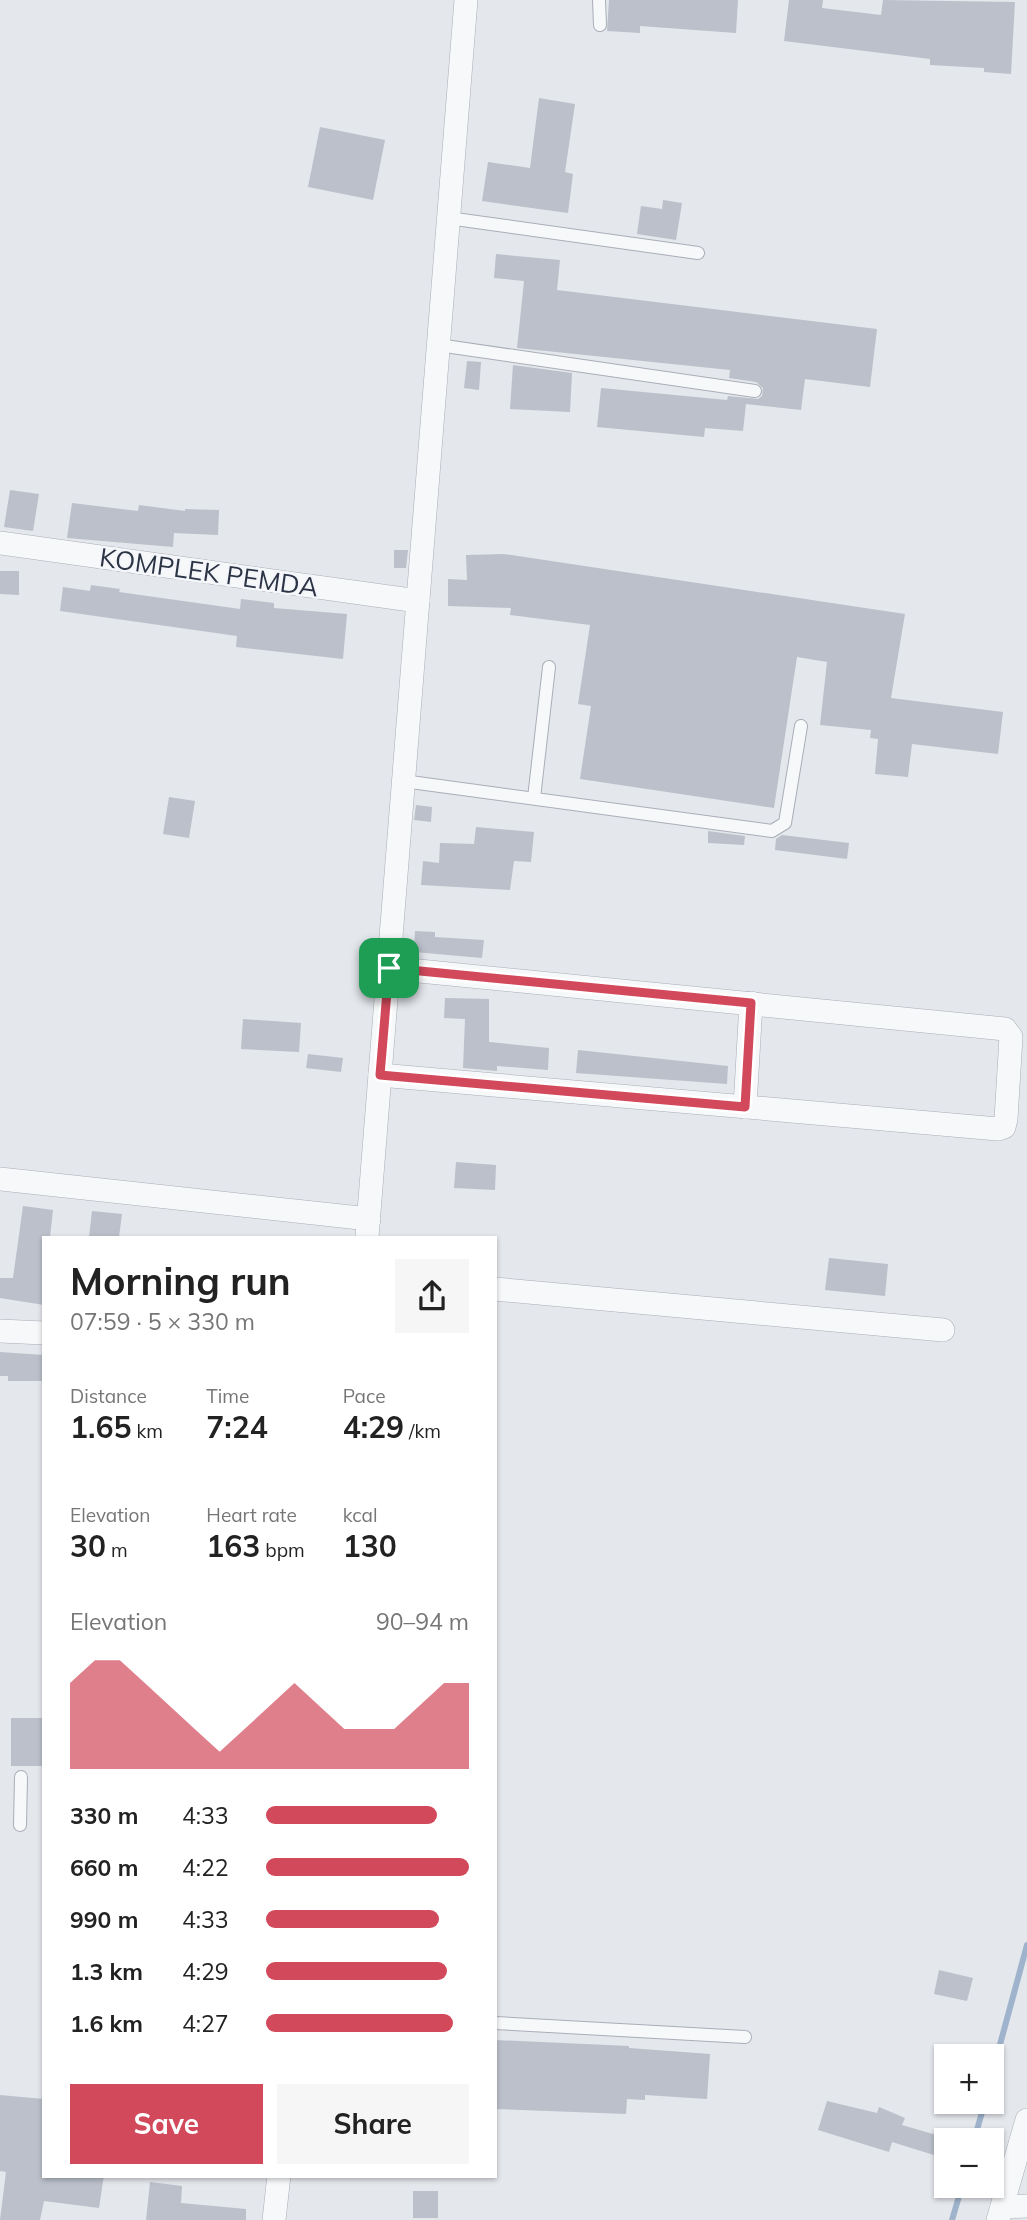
<!DOCTYPE html>
<meta charset="utf-8">
<style>
:root{--surface:#fff;--page:#f6f6f6;--text:#222;--muted:#767676;--accent:#d1495b}
body{margin:0;font-family:Mulish,sans-serif;background:var(--page);color:var(--text);height:100vh;display:flex;flex-direction:column;font-size:26px;white-space:nowrap}
*{box-sizing:border-box;margin:0}
p{font-size:23px;color:var(--muted)}
.icon{flex:none;width:38px;height:38px;fill:none;stroke:currentColor;stroke-width:2;stroke-linecap:round;stroke-linejoin:round}
.map{position:relative;flex:1;overflow:hidden}
.panel{position:absolute;left:42px;top:1236px;width:455px;height:942px;display:flex;flex-direction:column;background:var(--surface);border-radius:0px;box-shadow:0 2px 5px #0004}
.panel>*{flex:none}
.controls{position:absolute;left:934px;top:2044px;display:grid;gap:14px}
.controls a{display:grid;place-items:center;width:70px;height:70px;border-radius:0px;background:var(--surface);box-shadow:0 2px 5px #0004;font-size:35px}
.pin{position:absolute;display:grid;place-items:center;width:60px;height:60px;color:#fff;margin:-30px;border-radius:14px;box-shadow:0 4px 10px #0006}
.round{display:grid;place-items:center;flex:none;width:74px;height:74px;border-radius:0px;background:var(--page)}
.headline{display:flex;align-items:center;justify-content:space-between;height:119px;padding:0 28px}
h1{font-size:38px;font-weight:700;line-height:52px}
.stats{display:grid;grid-template-columns:repeat(3,1fr);gap:10px;height:119px;padding:7px 28px}
.stats div{display:grid;align-content:center}
.stats b{font-size:30px;font-weight:700}
.stats small{font-size:19px;font-weight:400}
.stats p{font-size:19px}
.chart{height:196px;padding:14px 28px}
.chart p{display:flex;justify-content:space-between}
.chart svg{width:100%;height:126px;margin-top:7px;fill:var(--accent);opacity:.7}
.primary-button{display:flex;gap:14px;margin-top:auto;padding:14px 28px}
.primary-button a{flex:1;height:80px;border-radius:0px;background:var(--accent);color:#fff;font-size:28px;font-weight:700;line-height:80px;text-align:center}
.primary-button a+a{background:var(--page);color:var(--text)}
ul{padding:0 28px;list-style:none;font-size:23px}
li{display:grid;grid-template-columns:112px 84px 1fr;align-items:center;height:52px}
li i{height:18px;border-radius:9px;background:var(--accent)}
.map>svg:first-child{display:block}
.lines{fill:none;stroke-linecap:round;stroke-linejoin:round}
.stream{stroke:#9fb4cc;stroke-width:6}
.building{fill:#bbc0ca}
.lane-casing{stroke:#a9aeb7;stroke-width:14}
.street-casing{stroke:#a9aeb7;stroke-width:24}
.lane{stroke:#f7f8fa;stroke-width:12}
.street{stroke:#f7f8fa;stroke-width:23}
.route-casing{stroke:#fff;stroke-width:14}
.route{stroke:#d1495b;stroke-width:9}
.labels{text-anchor:middle;dominant-baseline:central;stroke-width:5;stroke-linejoin:round;paint-order:stroke}
.street-label{font-size:26px;fill:#2b3445;stroke:#f4f6f9}
</style>
<div class="map">
<svg width="1027" height="2220" viewBox="0 0 1027 2220">
<rect width="100%" height="100%" fill="#e4e7ec"/>
<g class="lines">
<g class="stream">
<path d="M992,2074L1027,1945"/>
<path d="M974,2140L985,2102"/>
<path d="M952,2220L962,2186"/>
</g>
</g>
<g class="building">
<path d="M609,0H738L736,33L640,26V33L607,31Z"/>
<path d="M789,0H823L822,8L881,15L883,0L1015,2L1011,74L984,72V68L930,65V59L784,41Z"/>
<path d="M539,98L575,104L565,172L573,174L568,213L482,201L488,162L530,168Z"/>
<path d="M320,127L385,140L373,200L308,187Z"/>
<path d="M663,200L682,203L676,240L637,234L641,206L662,209Z"/>
<path d="M496,254L560,260L557,290L877,329L870,387L805,379L801,410L746,404L743,431L705,428L704,437L597,427L601,388L727,400L728,396L758,399L762,396L763,388L756,382L729,378L730,370L517,348L524,281L494,278Z"/>
<path d="M467,361L481,362L479,390L464,388Z"/>
<path d="M513,365L572,373L570,412L510,409Z"/>
<path d="M10,490L39,494L33,531L4,527Z"/>
<path d="M72,503L138,511L139,505L185,511V509L219,510L218,535L174,533L173,547L67,538Z"/>
<path d="M394,550H408L406,568H394Z"/>
<path d="M504,554L905,614L891,698L1003,712L998,754L912,744L908,777L875,774L878,739L870,738L871,730L820,725L827,662L797,657L774,808L580,779L591,706L578,704L590,625L510,615L511,608L448,606V579L467,580L466,555Z"/>
<path d="M0,571H19V595L0,594Z"/>
<path d="M91,585L120,589L119,592L240,609L241,599L274,603V608L347,614L343,659L236,647L237,636L60,611L63,587L90,591Z"/>
<path d="M169,797L195,801L189,838L163,834Z"/>
<path d="M416,805L432,807L431,822L414,820Z"/>
<path d="M476,827L534,832L531,862L514,861L510,890L421,885L423,861L439,863L440,843L474,844Z"/>
<path d="M708,831L745,836L744,845L708,843Z"/>
<path d="M782,835L849,843L847,859L775,850L776,839Z"/>
<path d="M415,931L435,932V937L484,940L482,958L414,952Z"/>
<path d="M445,998L489,999V1042L549,1048L548,1070L497,1066V1071L463,1068L465,1019L444,1018Z"/>
<path d="M243,1019L301,1023L299,1052L241,1049Z"/>
<path d="M578,1050L728,1066L727,1084L576,1073Z"/>
<path d="M308,1054L343,1058L341,1072L306,1068Z"/>
<path d="M456,1162L496,1165L495,1190L454,1188Z"/>
<path d="M23,1206L53,1210L50,1237H44V1305L0,1298V1278H13Z"/>
<path d="M92,1211L122,1214L119,1237H89Z"/>
<path d="M829,1258L888,1264L885,1296L825,1290Z"/>
<path d="M0,1352L44,1355V1381H8V1376H0Z"/>
<rect x="11" y="1718" width="33" height="48"/>
<path d="M939,1970L973,1978L967,2001L934,1994Z"/>
<path d="M495,2040L629,2046V2048L710,2054L707,2099L645,2095V2100L627,2099L626,2114L495,2109Z"/>
<path d="M0,2095L44,2099V2175H104L99,2208L44,2201L40,2220H0L6,2172L0,2171Z"/>
<path d="M827,2101L877,2113L879,2107L905,2118L902,2125L943,2137L937,2156L892,2142L889,2152L818,2130Z"/>
<path d="M150,2182L182,2186L181,2203L246,2209V2220H146Z"/>
<rect x="413" y="2191" width="25" height="27"/>
</g>
<g class="lines">
<defs>
<g id="lane">
<path d="M599,0L600,25"/>
<path d="M448,218L698,253"/>
<path d="M438,345L755,391"/>
<path d="M403,781L772,831L785,823L801,726"/>
<path d="M534,798L549,667"/>
<path d="M20,1825L21,1777"/>
<path d="M495,2023L745,2037"/>
</g>
<g id="street">
<path d="M0,543L418,601"/>
<path d="M380,1075L998,1129L1004,1127L1006,1119L1011,1037L1005,1029L389,968"/>
<path d="M745,1107L751,1003"/>
<path d="M0,1179L369,1219"/>
<path d="M367,1237L466,0"/>
<path d="M495,1289L943,1330"/>
<path d="M0,1331L44,1333"/>
<path d="M1002,2207L1027,2206"/>
<path d="M274,2220L279,2175"/>
<path d="M998,2220L1027,2120"/>
</g>
</defs>
<use href="#lane" class="lane-casing"/>
<use href="#street" class="street-casing"/>
<use href="#lane" class="lane"/>
<use href="#street" class="street"/>
</g>
<g class="lines">
<defs>
<path id="route" d="M389,968L751,1003L745,1107L380,1075Z"/>
</defs>
<use href="#route" class="route-casing"/>
<use href="#route" class="route"/>
</g>
<g class="labels">
<g class="street-label">
<text transform="translate(209 572) rotate(8)">KOMPLEK PEMDA</text>
</g>
</g>
</svg>
<div class="controls">
<a>+</a>
<a>−</a>
</div>
<div class="pin" style="left:389px;top:968px;background:#1e9e55"><svg class="icon" aria-label="arrive" viewBox="0 0 24 24"><path d="M6 21V4h12l-3 4 3 4H6"/></svg></div>
<section class="panel">
<div class="headline"><div><h1>Morning run</h1><p>07:59 · 5 × 330 m</p></div><a class="round"><svg class="icon" aria-label="share" viewBox="0 0 24 24"><path d="M12 15V3M7 8l5-5 5 5M5 13v7h14v-7"/></svg></a></div>
<div class="stats">
<div><p>Distance</p><b>1.65<small> km</small></b></div>
<div><p>Time</p><b>7:24</b></div>
<div><p>Pace</p><b>4:29<small> /km</small></b></div>
</div>
<div class="stats">
<div><p>Elevation</p><b>30<small> m</small></b></div>
<div><p>Heart rate</p><b>163<small> bpm</small></b></div>
<div><p>kcal</p><b>130</b></div>
</div>
<div class="chart"><p><span>Elevation</span>90–94 m</p>
<svg viewBox="0 0 160 44" preserveAspectRatio="none"><path d="M0 44V14L10 6L20 6L30 14L40 22L50 30L60 38L70 30L80 22L90 14L100 22L110 30L120 30L130 30L140 22L150 14L160 14V44z"/></svg>
</div>
<ul>
<li><b>330 m</b>4:33<i style="width:84%"></i></li>
<li><b>660 m</b>4:22<i style="width:100%"></i></li>
<li><b>990 m</b>4:33<i style="width:85%"></i></li>
<li><b>1.3 km</b>4:29<i style="width:89%"></i></li>
<li><b>1.6 km</b>4:27<i style="width:92%"></i></li>
</ul>
<div class="primary-button"><a>Save</a><a>Share</a></div>
</section>
</div>
